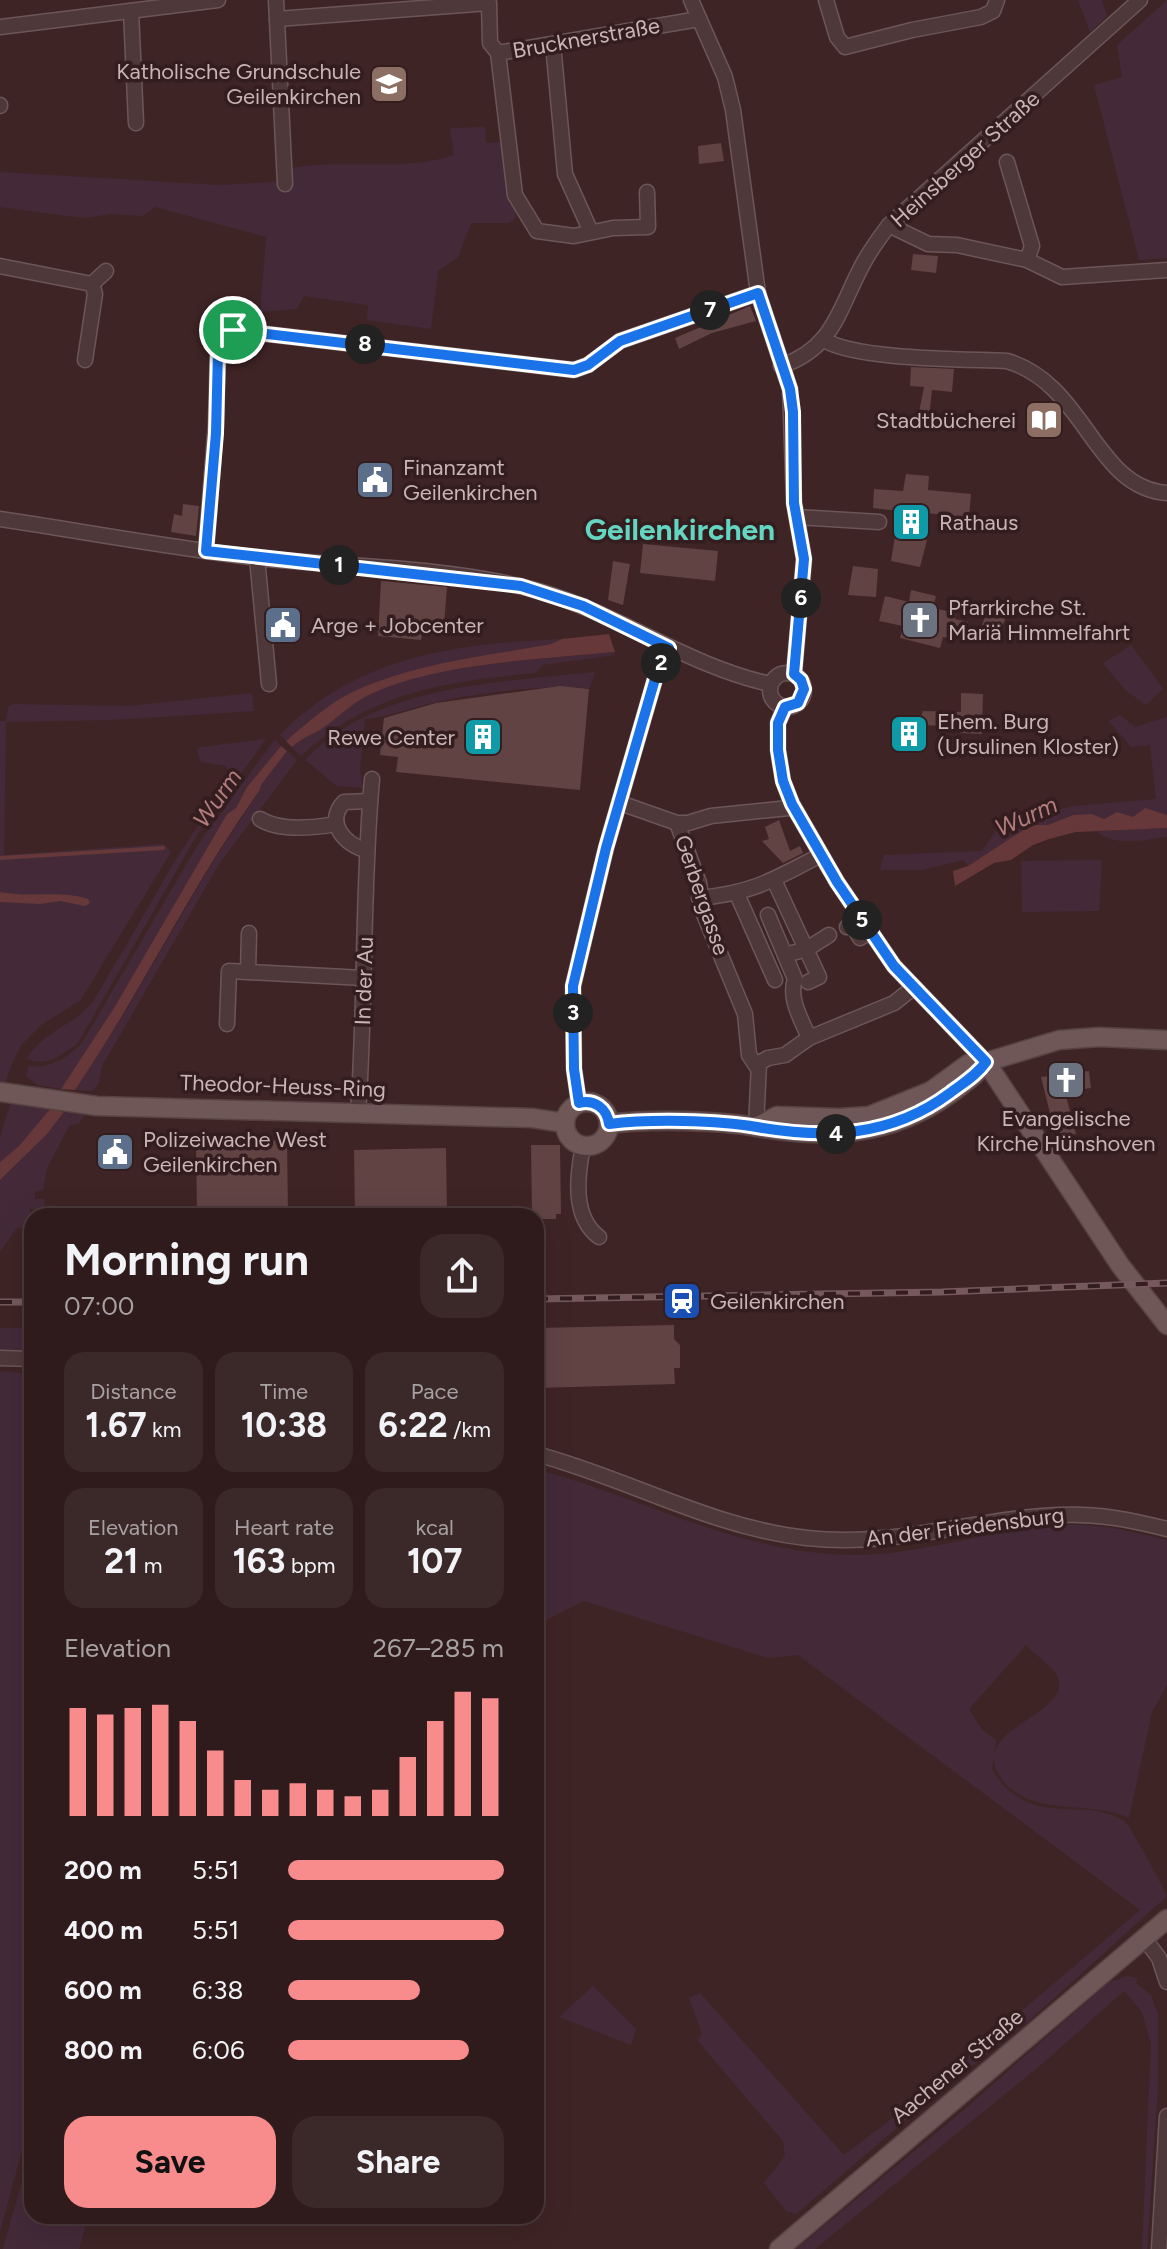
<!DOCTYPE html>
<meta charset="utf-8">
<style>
:root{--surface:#2f1b1c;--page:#3b2829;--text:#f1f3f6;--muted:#a7a1a3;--line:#4a393b;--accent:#f88b8b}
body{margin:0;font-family:Figtree,sans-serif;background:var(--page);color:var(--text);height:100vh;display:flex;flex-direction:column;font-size:30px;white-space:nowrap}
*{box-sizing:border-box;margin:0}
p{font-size:26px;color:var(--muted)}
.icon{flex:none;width:44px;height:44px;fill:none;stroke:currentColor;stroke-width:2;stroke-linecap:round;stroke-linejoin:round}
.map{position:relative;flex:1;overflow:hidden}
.details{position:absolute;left:24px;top:1208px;width:520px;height:1016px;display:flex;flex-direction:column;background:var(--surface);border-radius:24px;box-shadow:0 8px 32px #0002,0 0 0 2px var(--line)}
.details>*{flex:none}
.pin{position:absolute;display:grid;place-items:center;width:68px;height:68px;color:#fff;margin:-34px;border:4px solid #fff;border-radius:50%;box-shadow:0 2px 8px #0007}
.km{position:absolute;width:40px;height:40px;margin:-20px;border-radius:50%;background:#222;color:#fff;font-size:22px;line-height:40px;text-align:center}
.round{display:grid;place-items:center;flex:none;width:84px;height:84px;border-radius:24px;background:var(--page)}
.summary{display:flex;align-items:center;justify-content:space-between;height:136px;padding:0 40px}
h1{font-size:44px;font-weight:700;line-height:60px}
.metrics{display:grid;grid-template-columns:repeat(3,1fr);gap:12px;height:136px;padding:8px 40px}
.metrics div{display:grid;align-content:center;border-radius:20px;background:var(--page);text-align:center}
.metrics b{font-size:34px;font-weight:700}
.metrics small{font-size:22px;font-weight:400}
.metrics p{font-size:22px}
.chart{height:224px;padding:16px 40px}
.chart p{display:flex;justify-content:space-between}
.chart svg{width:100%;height:144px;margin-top:8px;stroke:var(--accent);stroke-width:6}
.cta{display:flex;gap:16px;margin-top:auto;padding:16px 40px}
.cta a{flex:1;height:92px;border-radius:24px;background:var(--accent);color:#111;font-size:32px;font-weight:700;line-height:92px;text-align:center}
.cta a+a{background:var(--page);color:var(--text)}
ul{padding:0 40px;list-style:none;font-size:26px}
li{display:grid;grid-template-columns:128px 96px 1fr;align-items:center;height:60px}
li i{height:20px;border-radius:10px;background:var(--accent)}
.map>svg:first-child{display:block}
.green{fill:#442a39}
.water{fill:#663839}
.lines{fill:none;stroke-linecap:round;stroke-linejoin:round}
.stream{stroke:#663839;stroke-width:4}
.building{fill:#614344}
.minor-casing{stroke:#6c5657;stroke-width:17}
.major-casing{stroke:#584242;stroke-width:21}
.minor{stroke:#4f3839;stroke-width:14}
.major{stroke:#6f5657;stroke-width:18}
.rail-casing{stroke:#765a5b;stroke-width:7}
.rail{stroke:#341d1e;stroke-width:4;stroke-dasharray:12;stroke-linecap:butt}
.route-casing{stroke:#fff;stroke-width:16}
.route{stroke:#1a73e8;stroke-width:10}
.labels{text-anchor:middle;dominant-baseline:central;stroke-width:7;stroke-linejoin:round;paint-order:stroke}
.street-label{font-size:22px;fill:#c9b5b4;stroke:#341d1e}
.poi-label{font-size:22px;fill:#c9b5b4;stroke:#341d1e;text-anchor:start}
.water-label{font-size:24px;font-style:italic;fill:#b17c7e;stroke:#341d1e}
.district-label{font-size:30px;font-weight:bold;fill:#64d5c1;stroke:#341d1e}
</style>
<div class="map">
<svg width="1167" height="2249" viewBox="0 0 1167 2249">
<rect width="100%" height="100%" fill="#3f2425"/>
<g class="green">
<path d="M1078,0H1102L1107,17L1090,32Z"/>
<path d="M1167,0V258L1139,260L1094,85L1122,77L1117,45Z"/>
<path d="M485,127L486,143L502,142L509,203L516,210L515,219L509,223H471L458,257L438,271L431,329L367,320L368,305L304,296L297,309L260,312L266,237L155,207L143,216L112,214L84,218L0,207V172L219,185L290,181V168C344,158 402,173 454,155L450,128Z"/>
<path d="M562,639L551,644L429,667L309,721L286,741L280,735C358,655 456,644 562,639Z"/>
<path d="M1131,645L1163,689L1146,705L1125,690L1103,663Z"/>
<path d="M615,652V655L543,665L535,673C444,682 370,692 301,756L292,747C305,736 312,735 323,728C340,716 353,702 373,693C439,662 542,660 615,652Z"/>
<path d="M595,672L590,688C542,685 483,692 437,702C412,707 390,717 365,719L360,769L363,788L337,786L305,760C374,685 499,682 595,672Z"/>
<path d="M252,693L254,711L110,720L6,722L4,855L164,844L171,852L80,1001L41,1025L21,1045L9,1071L0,1107V721H6L8,707L13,704L128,706Z"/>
<path d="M1120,715L1135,727L1167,717V815L1130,817L1117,812L1104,819L1092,814L1073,815L1048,825H1031L968,866L964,860L921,870H880L884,855L982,851L996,831L1033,815L1074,806L1156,799L1150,745L1131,747L1109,721Z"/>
<path d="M266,739L197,835L78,1043C63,1054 45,1069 27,1058C44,1031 74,1025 93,1002L178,856L231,776L226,766L201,762L197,752L200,747Z"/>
<path d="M275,739L281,746L247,787L236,808L227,814L114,1008L61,1089L38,1085L26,1076L29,1066C50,1069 67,1058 82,1043L197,846Z"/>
<path d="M287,751L297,760L219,864L102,1066L99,1083L92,1091L75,1090C142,993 192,886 260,791L261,785Z"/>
<path d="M1167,828V837C1147,839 1114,848 1097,831Z"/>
<path d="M1102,860L1099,911L1022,912L1021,861Z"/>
<path d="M11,1101L50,1109L19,1146L0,1162V1137Z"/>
<path d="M64,1112L85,1115L79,1123L69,1126L47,1168L43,1190L35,1192V1199H44L45,1209H30L31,1228H17L0,1252V1180L47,1134Z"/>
<path d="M0,1328H32V1354L0,1351Z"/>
<path d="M0,1371L32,1374V2113L0,2232Z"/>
<path d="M536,1469C644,1498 741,1555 856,1555C935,1555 1018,1518 1096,1526C1120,1528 1144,1535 1167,1540V1685L1152,1712L1129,1818C1088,1799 1027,1819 999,1775C969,1727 1076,1715 1057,1675C1051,1665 1034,1654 1026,1645L969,1709L983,1731L996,1740L992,1770C1032,1833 1082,1793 1125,1822C1130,1825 1163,1887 1167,1896L1029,2021L941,2090L796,2214L786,2211L764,2183L785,2156L783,2141L698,2041L702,2033L689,1998L700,1993L844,2155L923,2095L1140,1910L798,1655L768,1658L584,1601L536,1625Z"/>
<path d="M1128,1976L1138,1978L1136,1983L1151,1995L1158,2015V2087L1147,2249H1142L1151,2044L1142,2012L1124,1991L1042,2064L815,2249H796L964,2110L1109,1982Z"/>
<path d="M593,1986L636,2029L631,2045L559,2017Z"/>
<path d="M32,2144V2216H88L79,2249H3Z"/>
</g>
<g class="water">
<path d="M609,634L615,652C543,659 438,663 373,693C353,702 340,716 323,728C312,735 305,736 292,747L286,741C308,722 330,702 357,690C418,663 486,656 551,644L562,639Z"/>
<path d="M281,746L287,751L261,785L260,790C191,886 141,993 75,1090L61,1089L114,1008L227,814L236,808L247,787Z"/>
<path d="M1145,808L1167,815V828L1076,832L1049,839L1033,845L1011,860L994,863L955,886L953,871L968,866L1031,825H1048L1073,815L1092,814L1104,819L1117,812L1133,817Z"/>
<path d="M0,892C30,898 60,890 88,899L90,903L85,906L60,901L40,904L0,902Z"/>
<path d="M50,1109L64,1112L47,1134L0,1180V1162L19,1146Z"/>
</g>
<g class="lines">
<path class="stream" d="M0,858L163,848"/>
</g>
<g class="building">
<path d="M721,143L724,161L699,164L698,146Z"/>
<path d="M913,254L938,256L936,273L911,270Z"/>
<path d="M750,306L756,321L712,333L679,349L675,338Z"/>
<path d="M911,367L954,369L952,392L932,390L929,418L919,412L924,387L910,386Z"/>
<path d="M906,474L929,476L928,490L971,494L969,517L925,513L923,539L927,540L920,567L891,561L899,511L873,508L874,489L903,491Z"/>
<path d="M183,504L199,506L196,536L171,532L174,514L182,516Z"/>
<path d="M643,544L718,551L715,581L640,573Z"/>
<path d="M613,561L630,564L623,605L608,600Z"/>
<path d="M853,566L878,569L876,597L848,595Z"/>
<path d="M381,581L447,587L443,636L422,634L421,640L378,636Z"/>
<path d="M911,590L936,596L933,608L956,613L955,619L968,622L964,636L951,632L950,638L943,637L940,648L900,638L903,626L879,621L885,596L909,602Z"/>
<path d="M991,602L1009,610L1000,632L982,625Z"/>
<path d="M560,686L589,689L580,790L396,772L398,757L380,755L384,718L436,703Z"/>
<path d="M961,693L983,694L982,734L960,733V727L924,725L913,748L896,740L911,715L920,719L923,711L961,712Z"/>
<path d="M779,820L790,851L800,846L803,853L783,863L762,841L769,839L765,827Z"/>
<path d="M1089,1071L1091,1088L1065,1092L1076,1134L1056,1137L1041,1077Z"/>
<path d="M126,1137L127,1166L104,1167L103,1138Z"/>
<path d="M287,1140L288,1216H197L196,1142Z"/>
<path d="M531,1145H560L561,1214H556V1219H536V1216H532Z"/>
<path d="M446,1148L447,1216H355L354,1150Z"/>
<path d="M674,1325V1339L680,1345V1368H674L675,1384L536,1388V1328Z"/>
</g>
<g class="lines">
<defs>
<g id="minor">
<path d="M276,0L285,184"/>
<path d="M691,0L725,77L733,110L758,293L790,389L794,503L804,559L794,674"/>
<path d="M826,0L837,37L845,47L912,30L981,17L993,11L997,0"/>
<path d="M131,11L136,123"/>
<path d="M277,19L489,3L490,43L498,53L699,19"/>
<path d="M0,27L218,0"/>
<path d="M553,44L565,174L591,232"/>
<path d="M498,53L515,195L537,231L574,236L613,228L648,227L647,192"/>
<path d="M0,105V106"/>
<path d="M889,225L928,244L957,245L1027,260L1032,246L1007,162"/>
<path d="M1027,260L1062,277L1167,270"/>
<path d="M0,266L92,284L95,294L85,360"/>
<path d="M92,284L106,271"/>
<path d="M824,340C857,360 964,359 1007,361C1086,384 1094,488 1167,493"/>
<path d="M781,366C835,348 839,307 864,262C871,249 880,237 889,225L1140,0"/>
<path d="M797,517L879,522"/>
<path d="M0,519C86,532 172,548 258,558C345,567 437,566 523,587C610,607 683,665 770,684"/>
<path d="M206,551L216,423L218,350L221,337L233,330L574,370L588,365L620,341L758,293"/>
<path d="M257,558L269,684"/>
<circle cx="787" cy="690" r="17"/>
<path d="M785,707L778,723V750L783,781L792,804L837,882L894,966L986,1062"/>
<path d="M623,804L677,823H688L711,816L789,808"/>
<path d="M260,819C279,831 313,828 336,824"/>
<path d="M677,823L699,883L703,912L745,1014L749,1055L757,1067"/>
<path d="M366,850C344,845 325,821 344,802L370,801"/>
<path d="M774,880L819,977L808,982"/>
<path d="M737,894L775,980"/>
<path d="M699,898C752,893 771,881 817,857"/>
<path d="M768,915L795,979C788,999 802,1020 809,1038"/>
<path d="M847,927L853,926L860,938L865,935"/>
<path d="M785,955L807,949L829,935"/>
<path d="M248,971L249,933"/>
<path d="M227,1024L229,971L364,978"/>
<path d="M579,1103L574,1069L573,986L606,848L657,672L669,648"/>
<path d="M358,1112C366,1001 362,890 372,779"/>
<path d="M756,1127L759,1063L768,1058L785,1055L809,1038L894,1003L913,988"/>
<path d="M583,1146C577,1176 572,1217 599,1237"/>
<path d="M0,1358L32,1359"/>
<path d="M536,1454C627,1478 712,1528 807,1538C897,1548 973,1518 1060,1515C1097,1513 1131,1520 1167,1529"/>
<path d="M1144,1938L1159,1958L1167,1982"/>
<path d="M1159,2249L1167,2116"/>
</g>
<g id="major">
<path d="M986,1062L1120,1265L1167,1325"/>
<path d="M0,1092L97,1106L532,1118L565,1123"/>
<circle cx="587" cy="1124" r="22"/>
<path d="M609,1124C650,1119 716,1120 757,1127C826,1139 890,1137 950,1094C964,1083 976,1076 986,1062"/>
<path d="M756,1127L777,1116L839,1118L869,1116L931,1091L968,1064L986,1062L1059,1040L1099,1037L1167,1040"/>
<path d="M779,2249L1167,1919"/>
</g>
</defs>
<use href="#minor" class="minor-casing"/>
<use href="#major" class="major-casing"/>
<use href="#minor" class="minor"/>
<use href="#major" class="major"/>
<defs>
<g id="rail">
<path d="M536,1299L942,1292L1167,1283"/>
<path d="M0,1302H32"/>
</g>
</defs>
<use href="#rail" class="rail-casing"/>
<use href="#rail" class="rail"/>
</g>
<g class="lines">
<defs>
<path id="route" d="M758,293L790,389L793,412L794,503L804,559L794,674L801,680L804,689L798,703L785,707L778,723V750L783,781L792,804L837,882L894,966L986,1062C976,1076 963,1083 950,1093C891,1137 826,1139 757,1127C717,1120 650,1119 609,1124C607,1108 594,1099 579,1103L574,1069L573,986L606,848L657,672L669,648L583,606L521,586L206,551L216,433L218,350C221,339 222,334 233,330L574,370L588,365L620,341Z"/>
</defs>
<use href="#route" class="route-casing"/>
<use href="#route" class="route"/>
</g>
<defs>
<symbol id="school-square" viewBox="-11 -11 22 22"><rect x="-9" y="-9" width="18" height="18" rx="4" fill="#8d6e63" stroke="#341d1e"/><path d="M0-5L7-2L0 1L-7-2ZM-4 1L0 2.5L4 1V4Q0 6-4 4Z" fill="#fff"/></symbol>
<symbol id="library-square" viewBox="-11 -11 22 22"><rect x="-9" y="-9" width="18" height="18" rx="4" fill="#8d6e63" stroke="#341d1e"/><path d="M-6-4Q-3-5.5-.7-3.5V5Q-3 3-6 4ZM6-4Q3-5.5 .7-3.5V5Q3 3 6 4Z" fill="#fff"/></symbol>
<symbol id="civic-square" viewBox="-11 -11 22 22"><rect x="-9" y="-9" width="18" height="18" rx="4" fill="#5c6f8a" stroke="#341d1e"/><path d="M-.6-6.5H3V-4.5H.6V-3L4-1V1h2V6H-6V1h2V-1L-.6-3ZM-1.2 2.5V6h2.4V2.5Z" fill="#fff"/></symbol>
<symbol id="building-square" viewBox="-11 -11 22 22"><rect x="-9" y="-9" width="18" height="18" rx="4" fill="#0f9aa8" stroke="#341d1e"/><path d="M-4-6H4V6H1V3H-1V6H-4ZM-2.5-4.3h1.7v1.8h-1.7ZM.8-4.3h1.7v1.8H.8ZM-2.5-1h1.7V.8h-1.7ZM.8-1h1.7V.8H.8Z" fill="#fff"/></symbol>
<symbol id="church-square" viewBox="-11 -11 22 22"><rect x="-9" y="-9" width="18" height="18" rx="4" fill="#6b7280" stroke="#341d1e"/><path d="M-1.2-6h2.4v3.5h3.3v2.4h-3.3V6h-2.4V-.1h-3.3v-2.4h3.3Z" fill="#fff"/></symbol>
<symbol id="station-square" viewBox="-11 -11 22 22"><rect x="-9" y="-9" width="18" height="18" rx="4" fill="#1a4fb4" stroke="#341d1e"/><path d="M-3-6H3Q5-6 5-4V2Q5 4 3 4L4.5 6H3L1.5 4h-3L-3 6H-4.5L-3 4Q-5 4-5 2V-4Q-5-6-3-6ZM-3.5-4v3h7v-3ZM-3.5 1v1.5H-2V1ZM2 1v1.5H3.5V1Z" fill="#fff"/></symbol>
</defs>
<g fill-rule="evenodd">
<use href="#school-square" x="367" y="62" width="44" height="44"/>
<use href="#library-square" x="1022" y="398" width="44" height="44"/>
<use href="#civic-square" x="353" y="458" width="44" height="44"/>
<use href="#building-square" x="889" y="500" width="44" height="44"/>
<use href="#church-square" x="898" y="598" width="44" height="44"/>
<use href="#civic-square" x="261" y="603" width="44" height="44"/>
<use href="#building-square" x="887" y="712" width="44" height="44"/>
<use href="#building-square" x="461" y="715" width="44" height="44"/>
<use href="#church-square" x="1044" y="1058" width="44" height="44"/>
<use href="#civic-square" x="93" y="1130" width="44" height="44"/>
<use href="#station-square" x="660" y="1279" width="44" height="44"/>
</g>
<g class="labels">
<g class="street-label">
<text transform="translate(586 38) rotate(-10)">Brucknerstraße</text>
<text transform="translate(965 159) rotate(-42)">Heinsberger Straße</text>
<text transform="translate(702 895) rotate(71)">Gerbergasse</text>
<text transform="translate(364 981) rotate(-88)">In der Au</text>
<text transform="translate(283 1086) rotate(2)">Theodor-Heuss-Ring</text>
<text transform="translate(965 1527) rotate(-7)">An der Friedensburg</text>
<text transform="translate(957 2066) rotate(-40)">Aachener Straße</text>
</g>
<g class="poi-label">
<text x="361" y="71" text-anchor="end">Katholische Grundschule<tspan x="361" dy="25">Geilenkirchen</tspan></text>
<text x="1016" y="420" text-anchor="end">Stadtbücherei</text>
<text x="403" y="467">Finanzamt<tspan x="403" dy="25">Geilenkirchen</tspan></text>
<text x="939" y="522">Rathaus</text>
<text x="948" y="607">Pfarrkirche St.<tspan x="948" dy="25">Mariä Himmelfahrt</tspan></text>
<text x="311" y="625">Arge + Jobcenter</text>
<text x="937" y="721">Ehem. Burg<tspan x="937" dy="25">(Ursulinen Kloster)</tspan></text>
<text x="455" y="737" text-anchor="end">Rewe Center</text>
<text x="1066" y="1118" text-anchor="middle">Evangelische<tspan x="1066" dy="25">Kirche Hünshoven</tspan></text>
<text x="143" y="1139">Polizeiwache West<tspan x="143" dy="25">Geilenkirchen</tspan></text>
<text x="710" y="1301">Geilenkirchen</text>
</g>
<g class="water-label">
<text transform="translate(217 798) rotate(-55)">Wurm</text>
<text transform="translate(1026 816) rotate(-24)">Wurm</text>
</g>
<g class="district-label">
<text x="680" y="529">Geilenkirchen</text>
</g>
</g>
</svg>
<div class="pin" style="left:233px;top:330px;background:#1e9e55"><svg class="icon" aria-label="arrive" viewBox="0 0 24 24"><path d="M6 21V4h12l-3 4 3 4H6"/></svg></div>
<b class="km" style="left:339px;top:565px">1</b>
<b class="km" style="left:661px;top:663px">2</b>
<b class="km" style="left:573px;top:1013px">3</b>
<b class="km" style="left:836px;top:1134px">4</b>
<b class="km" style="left:862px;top:920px">5</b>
<b class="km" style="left:801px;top:598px">6</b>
<b class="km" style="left:710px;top:310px">7</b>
<b class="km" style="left:365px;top:344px">8</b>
<section class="details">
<div class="summary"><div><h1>Morning run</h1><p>07:00</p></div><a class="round"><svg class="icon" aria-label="share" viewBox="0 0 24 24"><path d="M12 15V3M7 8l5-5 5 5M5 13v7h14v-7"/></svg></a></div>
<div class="metrics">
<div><p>Distance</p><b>1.67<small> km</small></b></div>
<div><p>Time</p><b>10:38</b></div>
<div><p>Pace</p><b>6:22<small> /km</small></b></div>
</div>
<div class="metrics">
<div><p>Elevation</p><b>21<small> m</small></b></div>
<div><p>Heart rate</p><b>163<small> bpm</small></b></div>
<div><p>kcal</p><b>107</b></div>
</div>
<div class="chart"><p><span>Elevation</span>267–285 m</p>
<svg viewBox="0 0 160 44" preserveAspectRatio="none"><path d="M5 44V11M15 44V13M25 44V11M35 44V10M45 44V15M55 44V24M65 44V33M75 44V36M85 44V34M95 44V36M105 44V38M115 44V36M125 44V26M135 44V15M145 44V6M155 44V8"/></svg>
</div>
<ul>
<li><b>200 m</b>5:51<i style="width:100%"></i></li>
<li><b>400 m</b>5:51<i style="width:100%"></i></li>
<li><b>600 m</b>6:38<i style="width:61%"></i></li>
<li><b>800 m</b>6:06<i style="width:84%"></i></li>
</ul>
<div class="cta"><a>Save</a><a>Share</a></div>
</section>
</div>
